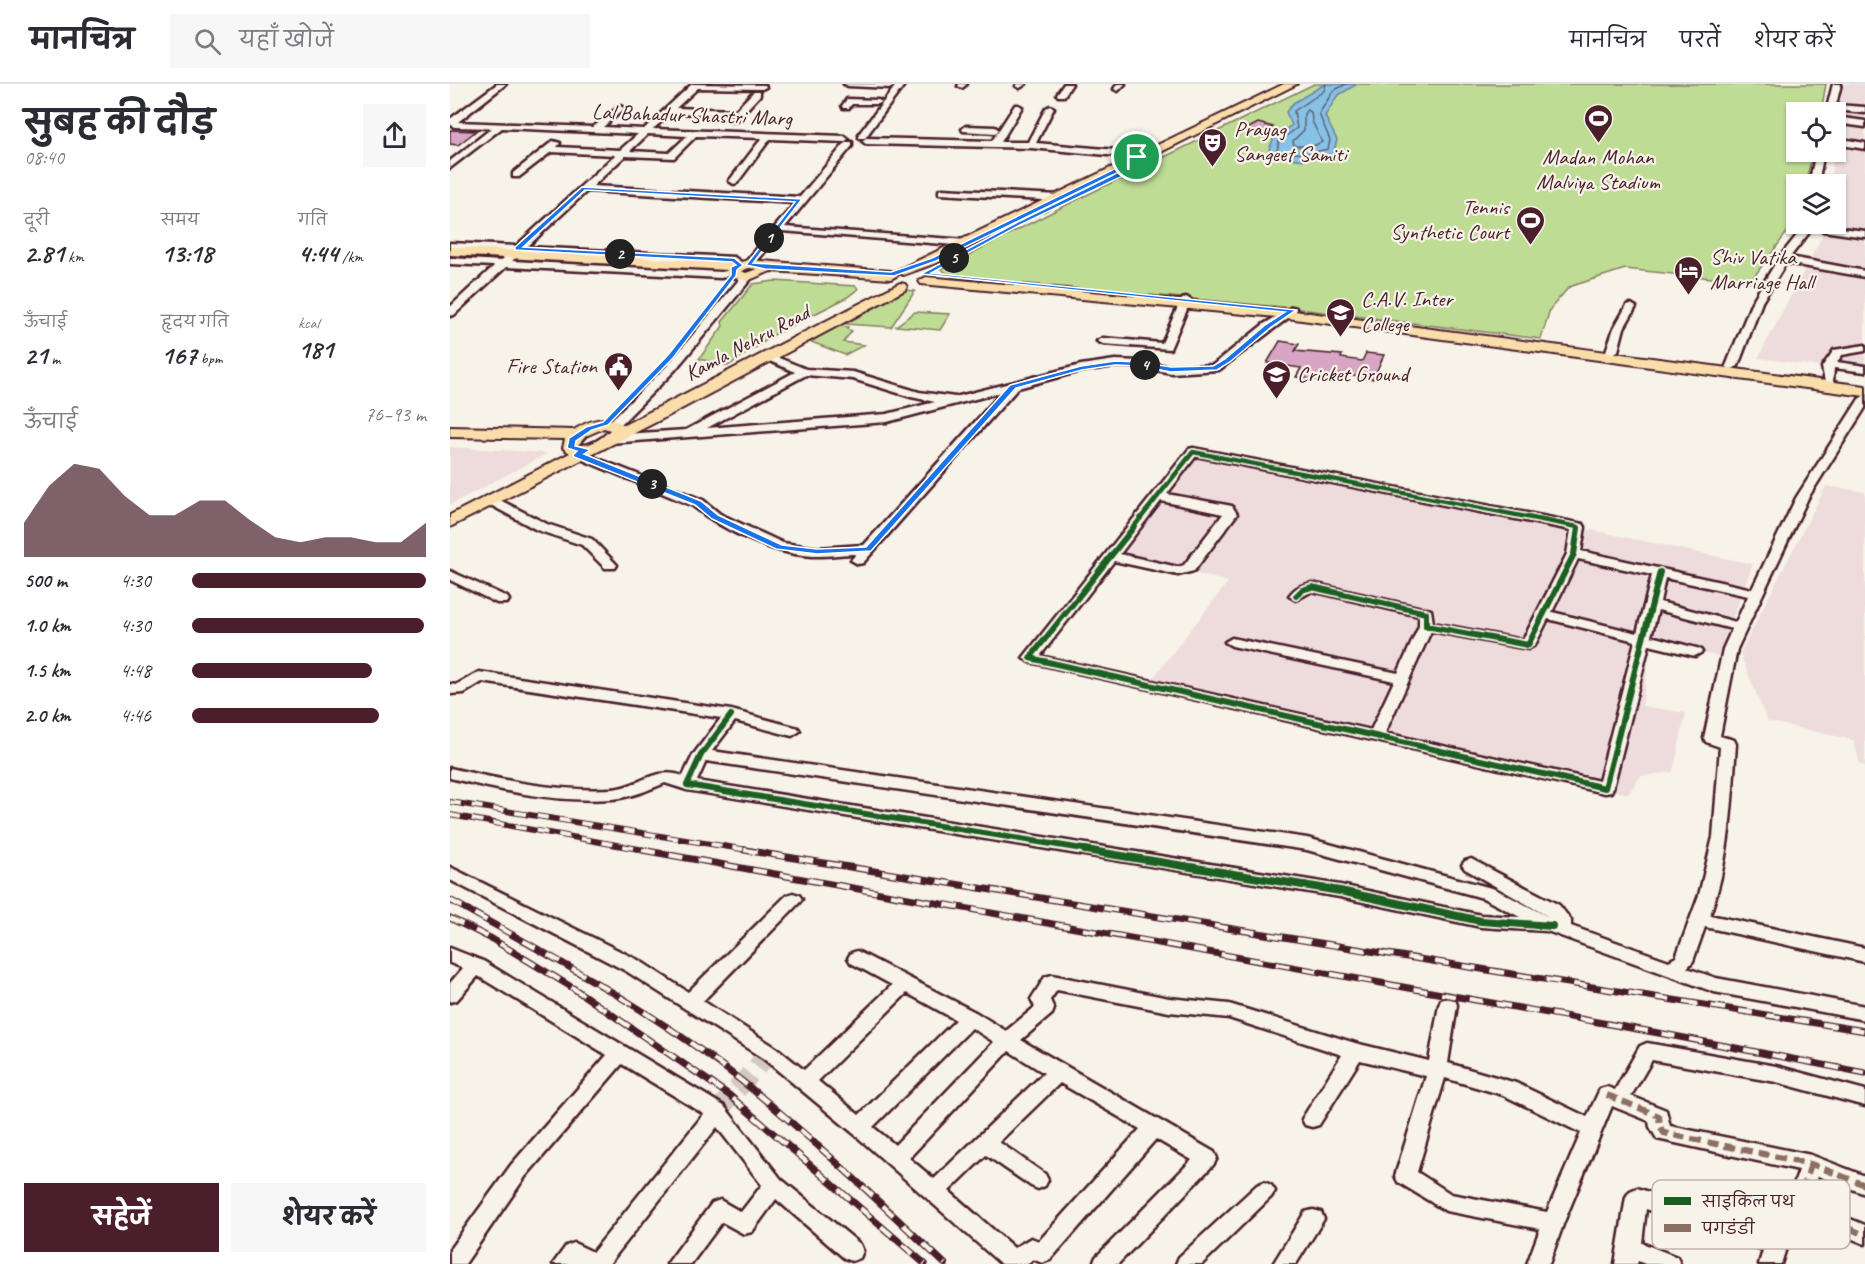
<!DOCTYPE html>
<html lang="hi">
<meta charset="utf-8">
<style>
:root{--surface:#fff;--page:#f7f7f7;--text:#2b2b33;--muted:#7c7c81;--line:#e1e1e2;--accent:#4a1f2b}
body{margin:0;font-family:Caveat,"Playpen Sans Deva",sans-serif;background:var(--page);color:var(--text);height:100vh;display:flex;flex-direction:column;font-size:22px;white-space:nowrap}
*{box-sizing:border-box;margin:0}
p{font-size:20px;color:var(--muted)}
.icon{flex:none;width:33px;height:33px;fill:none;stroke:currentColor;stroke-width:2;stroke-linecap:round;stroke-linejoin:round}
.map{position:relative;flex:1;overflow:hidden}
.drawer{display:flex;flex-direction:column;background:var(--surface);width:450px}
.drawer>*{flex:none}
.tools{position:absolute;left:1336px;top:18px;display:grid;gap:12px}
.tools a{display:grid;place-items:center;width:60px;height:60px;border-radius:0px;background:var(--surface);box-shadow:0 2px 4px #0004;font-size:30px}
.pin{position:absolute;display:grid;place-items:center;width:51px;height:51px;color:#fff;margin:-26px;border:3px solid #fff;border-radius:50%;box-shadow:0 2px 6px #0007}
.km{position:absolute;width:30px;height:30px;margin:-15px;border-radius:50%;background:#222;color:#fff;font-size:16px;line-height:30px;text-align:center}
.round{display:grid;place-items:center;flex:none;width:63px;height:63px;border-radius:0px;background:var(--page)}
.head{display:flex;align-items:center;justify-content:space-between;height:102px;padding:0 24px}
h1{font-size:33px;font-weight:700;line-height:45px}
.figures{display:grid;grid-template-columns:repeat(3,1fr);gap:9px;height:102px;padding:6px 24px}
.figures div{display:grid;align-content:center}
.figures b{font-size:26px;font-weight:700}
.figures small{font-size:16px;font-weight:400}
.figures p{font-size:16px}
.chart{height:168px;padding:12px 24px}
.chart p{display:flex;justify-content:space-between}
.chart svg{width:100%;height:108px;margin-top:6px;fill:var(--accent);opacity:.7}
.primary-button{display:flex;gap:12px;margin-top:auto;padding:12px 24px}
.primary-button a{flex:1;height:69px;border-radius:0px;background:var(--accent);color:#fff;font-size:24px;font-weight:700;line-height:69px;text-align:center}
.primary-button a+a{background:var(--page);color:var(--text)}
ul{padding:0 24px;list-style:none;font-size:20px}
li{display:grid;grid-template-columns:96px 72px 1fr;align-items:center;height:45px}
li i{height:15px;border-radius:8px;background:var(--accent)}
header{display:flex;align-items:center;gap:36px;box-sizing:border-box;height:84px;padding:0 30px;background:var(--surface);border-bottom:2px solid var(--line)}
header strong{font-size:28px}
nav{display:flex;gap:33px;margin-inline-start:auto;font-size:21px}
.search{width:420px;height:54px;background:var(--page);display:flex;align-items:center;gap:15px;box-sizing:border-box;padding:0 21px;border-radius:0px;color:var(--muted);font-size:22px}
main{display:flex;flex:1;min-height:0}
.map>svg:first-child{display:block}
.built{fill:#eedcdd}
.green{fill:#bfdc94;stroke:#847e60;stroke-width:1.5}
.water{fill:#86c1e6;stroke:#6e809b;stroke-width:1.5}
.lines{fill:none;stroke-linecap:round;stroke-linejoin:round}
.shore{stroke:#626076;stroke-width:1.5}
.building{fill:#d8a6c4;stroke:#4a1f2b;stroke-width:1.5}
.minor-tunnel{stroke:#d4c9c2;stroke-width:20;stroke-dasharray:20 10;stroke-linecap:butt}
.minor-casing{stroke:#4a1f2b;stroke-width:5}
.major-casing{stroke:#4a1f2b;stroke-width:4}
.minor{fill:#f7f3e8;fill-rule:evenodd}
.major{fill:#f9deab;fill-rule:evenodd}
.rail-far1-casing{stroke:#4a1f2b;stroke-width:6}
.rail-casing{stroke:#4a1f2b;stroke-width:7}
.rail-far1{stroke:#f7f3e8;stroke-width:4;stroke-dasharray:11;stroke-linecap:butt}
.rail{stroke:#f7f3e8;stroke-width:4.5;stroke-dasharray:14;stroke-linecap:butt}
.quiet{stroke:#8d6e63;stroke-width:6;stroke-dasharray:11 6;stroke-linecap:butt}
.cycleway-far2-casing{stroke:#f7f3e8;stroke-width:8}
.cycleway-far1-casing{stroke:#f7f3e8;stroke-width:10}
.cycleway-casing{stroke:#f7f3e8;stroke-width:11}
.cycleway-far2{stroke:#1b5e20;stroke-width:4.5}
.cycleway-far1{stroke:#1b5e20;stroke-width:6}
.cycleway{stroke:#1b5e20;stroke-width:8}
.route{fill:#1a73e8;stroke:#fff;stroke-width:1.5;fill-rule:evenodd}
.labels{text-anchor:middle;dominant-baseline:central;stroke-width:4.5;stroke-linejoin:round;paint-order:stroke}
.far-street-label{font-size:22px;fill:#4a1f2b;stroke:#f7f3e8}
.far-poi-label{font-size:22px;fill:#4a1f2b;stroke:#f7f3e8;text-anchor:start}
.key{fill:#f7f3e8;stroke:#c3b3af;stroke-width:1.5}
.key-label{font-size:16px;fill:#4a1f2b}
</style>
<header>
<strong>मानचित्र</strong>
<div class="search"><svg class="icon" aria-label="search" viewBox="0 0 24 24"><circle cx="10" cy="10" r="6"/><path d="M15 15l6 6"/></svg>यहाँ खोजें</div>
<nav><a>मानचित्र</a><a>परतें</a><a>शेयर करें</a></nav>
</header>
<main>
<section class="drawer">
<div class="head"><div><h1>सुबह की दौड़</h1><p>08:40</p></div><a class="round"><svg class="icon" aria-label="share" viewBox="0 0 24 24"><path d="M12 15V3M7 8l5-5 5 5M5 13v7h14v-7"/></svg></a></div>
<div class="figures">
<div><p>दूरी</p><b>2.81<small> km</small></b></div>
<div><p>समय</p><b>13:18</b></div>
<div><p>गति</p><b>4:44<small> /km</small></b></div>
</div>
<div class="figures">
<div><p>ऊँचाई</p><b>21<small> m</small></b></div>
<div><p>हृदय गति</p><b>167<small> bpm</small></b></div>
<div><p>kcal</p><b>181</b></div>
</div>
<div class="chart"><p><span>ऊँचाई</span>76–93 m</p>
<svg viewBox="0 0 160 44" preserveAspectRatio="none"><path d="M0 44V30L10 15L20 6L30 8L40 19L50 27L60 27L70 21L80 21L90 29L100 36L110 38L120 36L130 36L140 38L150 38L160 30V44z"/></svg>
</div>
<ul>
<li><b>500 m</b>4:30<i style="width:100%"></i></li>
<li><b>1.0 km</b>4:30<i style="width:99%"></i></li>
<li><b>1.5 km</b>4:48<i style="width:77%"></i></li>
<li><b>2.0 km</b>4:46<i style="width:80%"></i></li>
</ul>
<div class="primary-button"><a>सहेजें</a><a>शेयर करें</a></div>
</section>
<div class="map">
<svg width="1415" height="1180" viewBox="0 0 1415 1180">
<rect width="100%" height="100%" fill="#f7f3e8"/>
<filter id="ink" filterUnits="userSpaceOnUse"><feTurbulence type="fractalNoise" baseFrequency=".0167" numOctaves="2"/><feDisplacementMap in="SourceGraphic" scale="12" xChannelSelector="R" yChannelSelector="G"/><feConvolveMatrix kernelMatrix="1 2 1 2 8 2 1 2 1" color-interpolation-filters="sRGB"/></filter>
<g filter="url(#ink)">
<g class="built">
<path d="M1392,0H1415V289L1308,274L1376,145V140H1386V100H1380L1384,68H1386Z"/>
<path d="M0,363L98,369L0,421Z"/>
<path d="M751,364L1303,480L1268,572L1201,561L1192,622L1236,629L1223,688L1191,692L1178,710L702,595L778,498L670,469Z"/>
<path d="M1376,402L1415,408V682L1410,680L1403,656L1317,637L1290,569Z"/>
</g>
<g class="green">
<path d="M864,0H1376L1371,28H1347V68H1363L1355,100H1347V135L1300,198L1175,185L1119,203L1100,225L1091,255L833,223L502,193L491,185L612,123Z"/>
<path d="M324,197L406,202L408,205L396,214L327,249L278,282L249,275L273,242L272,238L303,200Z"/>
<path d="M457,206L465,207L441,243L395,240Z"/>
<path d="M465,228L500,230L490,246L446,242Z"/>
<path d="M386,242L398,243L397,245L402,247L393,258L414,261L395,271L356,256Z"/>
</g>
<path class="water" d="M875,0H907L887,12L875,32L887,56L883,70L855,76L823,72L819,66L824,53L842,41L836,28L843,19Z"/>
<g class="lines">
<g class="shore">
<path d="M876,0L874,7L844,27L847,44L829,57L827,67L855,70L878,65L880,56L869,30L883,7L896,0"/>
<path d="M857,26L861,28L862,37L872,58L863,62H844L843,57L854,46V30Z"/>
</g>
</g>
<g class="building">
<path d="M808,39L823,43L807,51L791,48Z"/>
<path d="M0,46L26,47L8,61L0,60Z"/>
<path d="M830,257L849,260L845,267L892,271L891,274L912,277L916,269L934,271L923,295L890,290L886,299L846,293L851,284L817,279Z"/>
</g>
<g class="lines">
<path class="minor-tunnel" d="M267,1028L319,969"/>
<defs>
<g id="minor">
<path d="M47,0H56L8,38L143,43L170,22L174,24L173,26L153,43L194,45L242,0L315,1L316,3L312,5L248,4L226,24L286,26L304,7H310V11L286,37H280L282,31L221,29L203,45L394,52L398,55L394,58L320,55L287,99L284,100L279,97L312,54L246,52L224,74L175,72L143,102L350,113L396,58H402V62L335,143L517,156L522,159L517,162L332,147L303,182L295,181L290,184L281,179L71,169L62,177L271,188L282,186L287,189L271,194L56,183L4,231L0,232V223L44,182L0,180V174L51,177L60,168L0,165V159L66,162L165,71L101,68L69,93H63V89L103,57L110,59L107,63L170,66L188,50L52,44L0,84V77L42,44L4,43L0,40V35ZM198,50L237,52L219,69L180,67ZM137,107L345,119L294,180L284,173L77,163Z"/>
<path d="M394,0H443L445,2L441,4L398,2Z"/>
<path d="M447,0H455L415,54H409V50Z"/>
<path d="M509,0H517L512,4L508,2Z"/>
<path d="M567,0H576L570,4L566,2Z"/>
<path d="M614,0H622L614,12H608L607,10Z"/>
<path d="M667,0H675L668,7L664,5Z"/>
<path d="M1383,0H1391L1386,21L1415,23V29L1385,26L1384,28H1376Z"/>
<path d="M397,15L428,16L432,18L428,20H402L399,24H393L392,22Z"/>
<path d="M568,21L572,23L551,58H578L596,24L600,22L604,24L586,59L690,68L694,71L690,74L581,64L416,60L412,57L416,54L542,57L565,21Z"/>
<path d="M1386,33L1415,37V43L1386,39Z"/>
<path d="M516,42L545,43L549,46L545,49L513,47L512,45Z"/>
<path d="M1386,54L1415,59V65L1386,60Z"/>
<path d="M1366,68H1374L1368,100H1359Z"/>
<path d="M492,105L610,111L615,114L610,117L489,110V106Z"/>
<path d="M1351,140H1359L1358,150L1340,173L1415,187V193L1336,179L1312,218L1288,282L1282,285L1278,284L1276,282L1302,218L1328,175L1348,150Z"/>
<path d="M1376,142L1415,147V153L1373,147V143Z"/>
<path d="M297,190L302,193L301,195L225,286L167,344H159V338L217,282L293,191Z"/>
<path d="M736,213L741,216L720,265L653,260L647,257L653,254L712,259L731,216Z"/>
<path d="M1181,220L1186,223L1174,244L1168,267L1162,270L1158,269L1156,267L1164,244L1177,221Z"/>
<path d="M842,223L846,224V228L769,286L721,289L690,283L665,282L631,287L568,304L413,479L408,480L401,476L406,470C394,470 381,472 368,472C327,472 275,448 243,422L121,371L127,367L131,368L253,416L270,430L333,459L367,464L414,461L552,308L437,338L160,359L154,355L160,351L236,346L345,288L315,275L313,273L319,270L356,285L403,288L469,308L505,313L631,281L665,276L690,277L721,283L763,281L814,240ZM356,291L403,295L461,313L485,318L437,330L257,344Z"/>
<path d="M1415,261V267L1392,271L1387,278L1415,282V288L1384,284L1383,298H1375L1372,283L1384,266Z"/>
<path d="M1415,311V324L1358,414L1287,565L1270,652L1284,656L1286,660C1282,718 1280,775 1260,831L1415,864V878L1255,843L1243,877L1237,884L1266,894L1415,922V936L1264,908L1097,847L1031,843L890,813L237,706L215,699C198,706 180,714 162,715C107,719 52,707 0,694V684C52,696 107,708 162,705C189,703 205,682 233,692L243,671L271,634L32,598L14,609L0,610V600L6,601L29,588L281,626L348,644L350,647L342,652L285,637L262,667L857,754L1045,805L1099,833L1015,785L1012,781L1015,777L1021,775L1109,821L1121,836V842L1219,877L1226,873L1249,811L1263,753L1270,663L1256,658L1254,654L1273,565L1282,545L1208,526L1201,552L1250,565L1252,568L1245,572L1199,561L1163,704L1161,708L1155,709L580,578L573,574L739,365L743,364L1133,440L1135,443L1131,467L1302,505L1346,414L1409,315ZM746,372L1121,446L1117,470L1073,556L983,539L981,526L862,499C852,501 845,503 839,512L846,516L862,507L969,532V542L948,589L782,554L775,558L782,562L944,597L921,646L590,572L664,477L728,491L744,487L787,430L782,422L717,410ZM711,417L773,430L734,481L728,483L670,470ZM1128,475L1202,491L1187,549L1102,528ZM1215,494L1298,512L1286,538L1210,518ZM1098,535L1185,557L1149,697L935,649L981,547L1078,565L1085,561ZM256,677L857,766L1033,814L1070,833L1031,831L890,801L247,697Z"/>
<path d="M42,412L97,440L142,455L167,481L165,484H155L132,461L87,446L37,419L36,416Z"/>
<path d="M0,487L57,513L59,516L57,519H47L0,496Z"/>
<path d="M0,783L190,877L238,908L337,811L343,809L349,811L352,815L349,819L253,917L328,965L354,986L442,901L401,879L398,874L401,869L407,867L527,929L556,947L585,923L581,915L595,893L602,891L719,914L779,920L905,959L979,977L989,921L991,916L998,914L1005,916L1007,921L998,979L1066,999L1137,1033L1150,1005L1157,1003L1165,1006L1190,962L1197,959L1326,982L1415,1006V1022L1326,998L1202,976L1181,1012L1216,1026L1220,1042L1361,1071L1415,1092V1110L1368,1092L1359,1118L1415,1141V1160L1339,1129L1336,1123L1349,1086L1207,1055L1200,1043L1199,1037L1162,1022L1114,1138L1099,1180H1077L1090,1145L996,1127L948,1098L945,1092L976,992L910,976L869,1041L862,1043L855,1041L852,1035L892,971L779,934L719,928L607,906L600,916L604,925L602,930L571,956L764,1068L767,1074L764,1080L668,1180H643L646,1173L742,1076L706,1055L600,1176L592,1179L583,1175L578,1180H551L403,1049L314,975L176,887L0,796ZM457,909L506,936L409,1031L368,997ZM522,944L544,958L445,1061L423,1043ZM559,967L594,989L484,1095L459,1074ZM995,994L1053,1011L1131,1049L1097,1128L1001,1110L967,1088ZM610,999L690,1045L589,1157L581,1154L564,1164L499,1107L536,1071L581,1102L588,1105L595,1102L598,1096L595,1090L549,1058Z"/>
<path d="M0,864L33,877L274,1022L331,1095L410,1160L413,1167L410,1174L402,1177L394,1174L326,1115L302,1148L294,1150L272,1138L241,1180H217L262,1119L270,1116L291,1128L312,1101L267,1043L159,1180H103L116,1162L124,1159L143,1168L254,1030L172,980L75,1093L15,1180H0V1165L61,1081L157,971L28,892L7,916L0,918V899L13,884L0,879Z"/>
<path d="M814,1098L821,1101L825,1107L821,1113L752,1180H726L729,1173L807,1101Z"/>
<path d="M1187,1104L1334,1154L1337,1161L1331,1180H1309L1313,1166L1196,1125L1192,1159L1227,1173L1230,1180H1195L1188,1177L1187,1180H1165L1176,1113L1180,1107Z"/>
<path d="M863,1126L871,1128L874,1135L846,1180H823L855,1128Z"/>
</g>
<g id="major">
<path d="M834,0H847L709,69L712,72C707,78 698,80 691,78L489,178L453,191L446,187L681,74L686,69L697,66Z"/>
<path d="M0,163L287,179L299,176L441,187L448,191L441,195L321,187L297,197L277,192L275,189L277,186L0,171ZM299,184L307,185L296,189L291,187Z"/>
<path d="M476,193L837,226L1415,302V312L837,234L471,200L469,197Z"/>
<path d="M450,199L455,200L457,203L455,206L218,332L0,443V431L120,369L113,364L115,355L0,353V343L124,346C139,336 158,330 174,341ZM154,344L160,346C151,355 141,362 128,361L136,352Z"/>
</g>
</defs>
<use href="#minor" class="minor-casing"/>
<use href="#major" class="major-casing"/>
<use href="#minor" class="minor"/>
<use href="#major" class="major"/>
<defs>
<g id="rail-far1">
<path d="M0,718L304,767"/>
<path d="M0,731L200,767"/>
</g>
<g id="rail">
<path d="M192,766L1214,950L1415,989"/>
<path d="M294,766L1415,947"/>
<path d="M0,816C100,872 203,926 293,998C363,1054 429,1118 495,1180"/>
<path d="M0,834L42,855L123,904L279,1011L475,1180"/>
</g>
</defs>
<use href="#rail-far1" class="rail-far1-casing"/>
<use href="#rail" class="rail-casing"/>
<use href="#rail-far1" class="rail-far1"/>
<use href="#rail" class="rail"/>
<g class="quiet">
<path d="M1157,1011L1209,1032L1210,1043L1214,1049L1361,1080L1415,1101"/>
<path d="M1361,1080L1347,1123L1415,1151"/>
</g>
<defs>
<path id="cycleway-far2" d="M682,445L743,368L1128,443V445"/>
<g id="cycleway-far1">
<path d="M683,444L580,574L1155,704L1210,488"/>
<path d="M846,512L852,506L862,503L976,529V542L1078,561L1124,470L1128,444"/>
<path d="M281,631L251,671L237,701L645,767"/>
</g>
<path id="cycleway" d="M635,766L890,807L1031,837L1102,842"/>
</defs>
<use href="#cycleway-far2" class="cycleway-far2-casing"/>
<use href="#cycleway-far1" class="cycleway-far1-casing"/>
<use href="#cycleway" class="cycleway-casing"/>
<use href="#cycleway-far2" class="cycleway-far2"/>
<use href="#cycleway-far1" class="cycleway-far1"/>
<use href="#cycleway" class="cycleway"/>
</g>
</g>
<path class="route" d="M694,68L709,71L706,76L568,142L481,189L846,226L820,244L780,278L767,286L721,288L690,282L665,281L632,286L566,304L421,467L367,470L326,465L262,435L245,421L124,373L123,371L127,367L117,364L119,354L136,343L153,338L218,271L281,191V183L286,181L282,178L65,166V163L132,103L352,115L303,179L441,188L482,174L685,75V72ZM695,71L702,72L564,140L471,190L835,228L815,241L775,275L763,282L721,283L690,278L665,277L631,282L560,301L416,463L367,465L332,461L268,431L251,417L134,370L139,367L138,365L125,362L126,357L142,346L158,341L223,274L286,192L287,186L293,181L284,174L73,163L135,106L345,118L296,181L315,185L444,192L486,177L691,77V74Z"/>
<defs>
<symbol id="stadium-pin" viewBox="-11 -11 22 30"><path d="M0 17L-7.5 6A9.5 9.5 0 1 1 7.5 6Z" fill="#4a1f2b" stroke="#f7f3e8"/><path d="M0-5a6.5 5 0 1 0 0 10a6.5 5 0 1 0 0-10ZM-3.5-1.8h7v3.6h-7Z" fill="#fff"/></symbol>
<symbol id="theatre-pin" viewBox="-11 -11 22 30"><path d="M0 17L-7.5 6A9.5 9.5 0 1 1 7.5 6Z" fill="#4a1f2b" stroke="#f7f3e8"/><path d="M-5-5.5Q0-4 5-5.5V0Q5 5 0 6Q-5 5-5 0ZM-3.3-2.5H-1v1.5H-3.3ZM1-2.5H3.3v1.5H1ZM-2.8 1Q0 5.5 2.8 1Z" fill="#fff"/></symbol>
<symbol id="hotel-pin" viewBox="-11 -11 22 30"><path d="M0 17L-7.5 6A9.5 9.5 0 1 1 7.5 6Z" fill="#4a1f2b" stroke="#f7f3e8"/><path d="M-6-4.5h1.5V1H6V5H4.5V3h-9V5H-6ZM-4 0a1.8 1.8 0 1 1 3.6 0ZM.5 0V-2.5h3Q6-2.5 6 0Z" fill="#fff"/></symbol>
<symbol id="school-pin" viewBox="-11 -11 22 30"><path d="M0 17L-7.5 6A9.5 9.5 0 1 1 7.5 6Z" fill="#4a1f2b" stroke="#f7f3e8"/><path d="M0-5L7-2L0 1L-7-2ZM-4 1L0 2.5L4 1V4Q0 6-4 4Z" fill="#fff"/></symbol>
<symbol id="civic-pin" viewBox="-11 -11 22 30"><path d="M0 17L-7.5 6A9.5 9.5 0 1 1 7.5 6Z" fill="#4a1f2b" stroke="#f7f3e8"/><path d="M-.6-6.5H3V-4.5H.6V-3L4-1V1h2V6H-6V1h2V-1L-.6-3ZM-1.2 2.5V6h2.4V2.5Z" fill="#fff"/></symbol>
</defs>
<g fill-rule="evenodd">
<use href="#stadium-pin" x="1132" y="18" width="33" height="45"/>
<use href="#theatre-pin" x="746" y="42" width="33" height="45"/>
<use href="#stadium-pin" x="1064" y="120" width="33" height="45"/>
<use href="#hotel-pin" x="1222" y="170" width="33" height="45"/>
<use href="#school-pin" x="874" y="212" width="33" height="45"/>
<use href="#civic-pin" x="152" y="266" width="33" height="45"/>
<use href="#school-pin" x="810" y="274" width="33" height="45"/>
</g>
<g class="labels">
<g class="far-street-label">
<text transform="translate(242 31) rotate(2)">Lal Bahadur Shastri Marg</text>
<text transform="translate(297 259) rotate(-28)">Kamla Nehru Road</text>
</g>
<g class="far-poi-label">
<text x="784" y="45">Prayag<tspan x="784" dy="25">Sangeet Samiti</tspan></text>
<text x="1148" y="73" text-anchor="middle">Madan Mohan<tspan x="1148" dy="25">Malviya Stadium</tspan></text>
<text x="1059" y="123" text-anchor="end">Tennis<tspan x="1059" dy="25">Synthetic Court</tspan></text>
<text x="1260" y="173">Shiv Vatika<tspan x="1260" dy="25">Marriage Hall</tspan></text>
<text x="911" y="215">C.A.V. Inter<tspan x="911" dy="25">College</tspan></text>
<text x="147" y="282" text-anchor="end">Fire Station</text>
<text x="847" y="290">Cricket Ground</text>
</g>
</g>
<rect x="1202" y="1096" width="198" height="69" rx="9" class="key"/>
<rect x="1214" y="1113" width="27" height="8" fill="#1b5e20"/>
<rect x="1214" y="1140" width="27" height="8" fill="#8d6e63"/>
<g class="key-label">
<text x="1252" y="1123">साइकिल पथ</text>
<text x="1252" y="1150">पगडंडी</text>
</g>
</svg>
<div class="tools">
<a><svg class="icon" aria-label="locate" viewBox="0 0 24 24"><circle cx="12" cy="12" r="6"/><path d="M12 2v4M12 18v4M2 12h4M18 12h4"/></svg></a>
<a><svg class="icon" aria-label="layers" viewBox="0 0 24 24"><path d="M12 4l9 5-9 5-9-5zM3 14l9 5 9-5"/></svg></a>
</div>
<div class="pin" style="left:687px;top:73px;background:#1e9e55"><svg class="icon" aria-label="arrive" viewBox="0 0 24 24"><path d="M6 21V4h12l-3 4 3 4H6"/></svg></div>
<b class="km" style="left:319px;top:154px">1</b>
<b class="km" style="left:170px;top:170px">2</b>
<b class="km" style="left:202px;top:400px">3</b>
<b class="km" style="left:695px;top:281px">4</b>
<b class="km" style="left:504px;top:174px">5</b>
</div>
</main>
